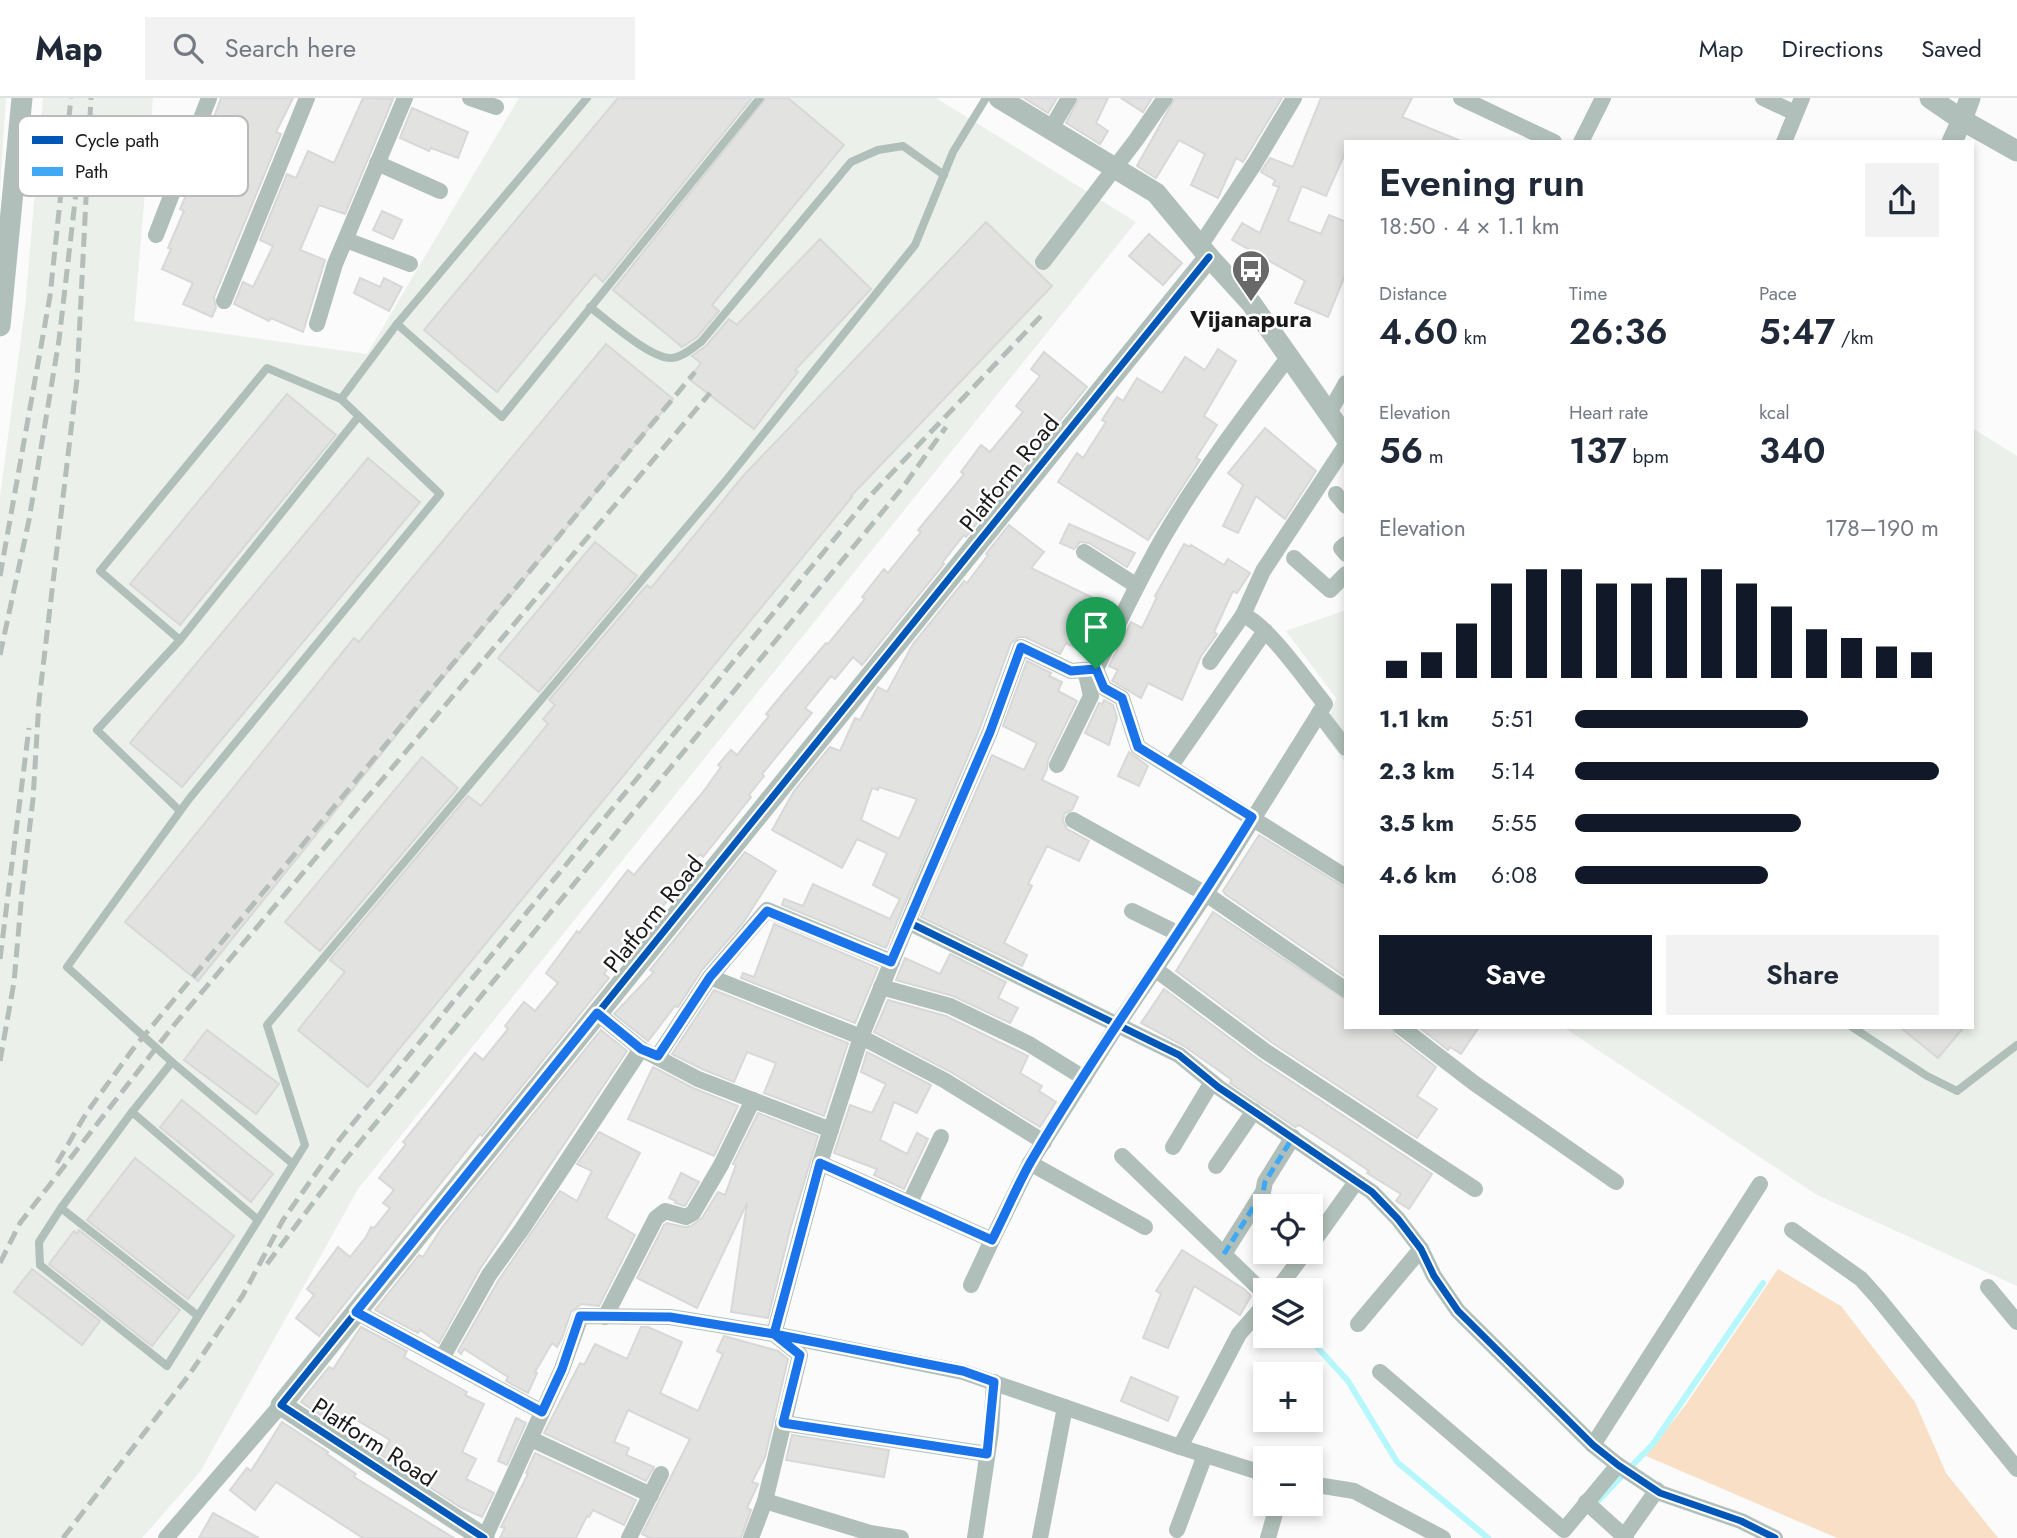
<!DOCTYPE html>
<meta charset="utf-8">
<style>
:root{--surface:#fff;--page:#f2f2f3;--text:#1f2937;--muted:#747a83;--line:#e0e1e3;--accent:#111827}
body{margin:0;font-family:Jost,sans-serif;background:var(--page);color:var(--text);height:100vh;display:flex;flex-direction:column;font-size:26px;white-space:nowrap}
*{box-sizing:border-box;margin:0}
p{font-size:23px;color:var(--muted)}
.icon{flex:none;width:38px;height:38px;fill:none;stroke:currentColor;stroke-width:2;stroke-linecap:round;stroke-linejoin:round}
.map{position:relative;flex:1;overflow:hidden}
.sheet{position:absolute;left:1344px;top:42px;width:630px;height:889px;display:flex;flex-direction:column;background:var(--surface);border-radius:0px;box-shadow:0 4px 10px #0003}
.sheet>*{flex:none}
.tools{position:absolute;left:1253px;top:1096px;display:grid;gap:14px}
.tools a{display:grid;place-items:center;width:70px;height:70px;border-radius:0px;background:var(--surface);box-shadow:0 4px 10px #0003;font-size:35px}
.pin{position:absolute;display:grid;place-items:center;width:60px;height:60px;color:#fff;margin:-72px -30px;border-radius:50% 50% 50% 0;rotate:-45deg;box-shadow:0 0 7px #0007}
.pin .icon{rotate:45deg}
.round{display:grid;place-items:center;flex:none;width:74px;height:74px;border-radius:0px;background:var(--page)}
.head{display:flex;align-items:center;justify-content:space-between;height:119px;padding:0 35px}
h1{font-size:38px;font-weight:600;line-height:52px}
.figures{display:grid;grid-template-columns:repeat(3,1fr);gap:10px;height:119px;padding:7px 35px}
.figures div{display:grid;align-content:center}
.figures b{font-size:35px;font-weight:600}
.figures small{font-size:19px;font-weight:400}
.figures p{font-size:19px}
.chart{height:196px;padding:14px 35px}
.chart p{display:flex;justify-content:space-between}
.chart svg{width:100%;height:126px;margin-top:7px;stroke:var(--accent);stroke-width:6}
.action{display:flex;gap:14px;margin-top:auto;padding:14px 35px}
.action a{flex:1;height:80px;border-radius:0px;background:var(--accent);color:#fff;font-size:28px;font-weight:600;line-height:80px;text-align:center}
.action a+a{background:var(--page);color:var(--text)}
ul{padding:0 35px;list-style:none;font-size:23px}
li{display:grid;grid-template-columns:112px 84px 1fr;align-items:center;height:52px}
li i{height:18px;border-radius:9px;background:var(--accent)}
header{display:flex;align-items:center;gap:42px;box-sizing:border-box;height:98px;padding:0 35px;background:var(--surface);border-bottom:2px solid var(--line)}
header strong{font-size:33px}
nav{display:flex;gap:38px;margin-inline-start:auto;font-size:24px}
.search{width:490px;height:63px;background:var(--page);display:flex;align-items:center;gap:18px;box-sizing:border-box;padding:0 24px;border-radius:0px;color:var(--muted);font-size:26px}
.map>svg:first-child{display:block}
.built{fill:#ebf0ea}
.green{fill:#f9dfc5}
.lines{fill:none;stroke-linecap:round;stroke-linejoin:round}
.stream{stroke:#b5f7fb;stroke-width:6}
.building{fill:#e2e2e1;stroke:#d7d8d7;stroke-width:2;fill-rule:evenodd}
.service{stroke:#b0bfb9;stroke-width:8}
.minor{stroke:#b0bfb9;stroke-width:16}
.tertiary{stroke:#b0bfb9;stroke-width:21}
.rail{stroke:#b4bdb9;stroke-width:5;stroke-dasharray:14 7;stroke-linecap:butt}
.quiet{stroke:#3fa9f5;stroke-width:5;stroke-dasharray:10 5;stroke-linecap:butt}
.cycleway-casing{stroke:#fff;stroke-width:11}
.cycleway{stroke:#0057b8;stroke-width:7}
.route-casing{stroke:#fff;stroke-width:14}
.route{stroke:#1a73e8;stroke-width:9}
.labels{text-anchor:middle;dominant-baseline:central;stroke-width:5;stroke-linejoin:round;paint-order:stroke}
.poi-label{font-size:24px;font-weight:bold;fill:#191a19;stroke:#fff}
.street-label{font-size:24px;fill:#191a19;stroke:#fff}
.key{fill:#fff;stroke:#bababa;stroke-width:2}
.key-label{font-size:19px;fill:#191a19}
</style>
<header>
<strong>Map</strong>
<div class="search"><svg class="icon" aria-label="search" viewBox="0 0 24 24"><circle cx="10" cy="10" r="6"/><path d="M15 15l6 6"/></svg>Search here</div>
<nav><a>Map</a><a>Directions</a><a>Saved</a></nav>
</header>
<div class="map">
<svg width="2017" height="1440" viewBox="0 0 2017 1440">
<rect width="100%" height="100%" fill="#fafbfa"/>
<g class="built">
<path d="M0,0H6L0,92Z"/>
<path d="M43,0H153L134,223L367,256L519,0H936L1136,124L358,1091L200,1374L142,1440H0V399L25,210Z"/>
<path d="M1972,330L2017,358V1188L1817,1097L1563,929H1972Z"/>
<path d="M1346,512V666L1324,636L1336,600L1286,533Z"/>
</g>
<path class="green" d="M1778,1171L1841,1208L1915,1304L1946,1375L1998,1440H1837L1646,1358L1687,1305Z"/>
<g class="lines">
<g class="stream">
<path d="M1306,1237L1348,1283L1397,1364L1488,1440"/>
<path d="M1598,1403L1653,1346L1763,1185"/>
</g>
</g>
<g class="building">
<path d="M221,0H293L276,34L281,36L214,199L216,210L212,219L183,206L193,185L162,171L171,151L168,150L184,113L180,111L193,81L189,80L197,59L199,60Z"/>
<path d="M363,0L393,1L345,116L319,107L300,152L325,162L303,234L271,220L269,223L234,206L243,184L253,189L273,148L260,142L287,76L296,80L308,53L334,65Z"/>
<path d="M618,0H752L603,184L595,176L497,294L424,232Z"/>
<path d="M766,0H788L844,47L712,207L719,213L697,239L682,249L613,192Z"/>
<path d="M1024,0H1057L1048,15Z"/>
<path d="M1079,0H1108L1096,25L1108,33L1100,46L1066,25Z"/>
<path d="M1121,0H1152L1143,14Z"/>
<path d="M1175,0H1282L1243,64L1236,60L1218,100L1191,87L1205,56L1179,42L1156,80L1137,68Z"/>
<path d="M1321,0H1412L1402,19L1461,43L1346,44V53L1326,98L1302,88L1288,123L1321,136L1329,117L1346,124V175L1328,219L1295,205L1305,183L1232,142L1242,125L1260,135L1279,89L1273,87L1275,82L1261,74L1270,60L1293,69Z"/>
<path d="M412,10L468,34L458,60L431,50L429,53L400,40Z"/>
<path d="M382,113L402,122L393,141L373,132Z"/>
<path d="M986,124L1052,188L851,398L852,399L368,989L298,932L345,874L330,862L468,698L481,708L548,626L543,621L555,607L549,602L647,487L651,490L743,378Z"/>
<path d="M1149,136L1182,165L1163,187L1129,158Z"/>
<path d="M820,141L871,191L795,272L798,274L754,331L689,281L701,265L692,258L706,248L729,221L737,227Z"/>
<path d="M360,180L380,189L384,180L402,189L389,213L354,195Z"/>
<path d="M606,246L673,301L427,599L198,883L125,824L354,540L359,544Z"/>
<path d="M1218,251L1236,263L1204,318L1217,327L1196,360L1200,362L1148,442L1058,384L1077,355L1083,360L1106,324L1102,322L1117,299L1123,303L1137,280L1162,295L1185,259L1205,272Z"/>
<path d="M1044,254L1087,289L1019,373L1017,372L987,410L988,411L966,439L964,437L942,465L944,466L862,567L853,559L835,581L831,578L805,610L812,615L762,676L764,678L749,697L751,699L703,759L700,756L677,784L680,787L651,823L648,821L613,862L604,876L609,880L482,1038L480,1036L319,1238L296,1220L314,1197L307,1191L338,1149L350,1159L366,1139L371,1129L374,1130L390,1110L383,1105L394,1092L379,1080L406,1046L403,1044L475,955L483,962L508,931L505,928L524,904L535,913L558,885L546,875L577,833L579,835L628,772L634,777L703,694L721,669L718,667L731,652L737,657L769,618L766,616L785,593L826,545L828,546L865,501L862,499L884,471L888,475L921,434L918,432L952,391L964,376L961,374L981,347L990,354L1023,314L1016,308L1040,278L1031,271Z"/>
<path d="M287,296L336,337L180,527L130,486Z"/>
<path d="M1265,330L1316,373L1285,421L1256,398L1238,435L1223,428L1243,387L1228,375Z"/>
<path d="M368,360L420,404L182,689L130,645Z"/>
<path d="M1069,426L1135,455L1127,469L1089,445L1080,444L1074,451L1060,445Z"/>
<path d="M1009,427L1044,454L1031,470L1114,510L1091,558L1066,545L1060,556L1025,539H1019L1011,545L980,630L886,850L782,807L784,801L803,808L813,786L890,821L900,801L873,787L887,755L857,741L842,770L772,732L794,693L830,649L840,653L855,620L860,622L878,589L887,594L913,546L964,483L967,485L988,457L986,456ZM879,689L917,701L899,741L861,722L872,690L878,692Z"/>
<path d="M595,444L637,478L539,594L498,560Z"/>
<path d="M1184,446L1190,449L1191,447L1224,467L1228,461L1250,475L1237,495L1233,493L1214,534L1217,536L1201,558L1182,602L1148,585L1141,600L1112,583L1118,572L1109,568L1131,524L1142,530L1157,499L1155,498Z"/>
<path d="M1027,563L1051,575L1049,578L1062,584L1058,593L1077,603L1048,662L1047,671L1042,682L1078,699L1072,712L1064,716L1063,723L1067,731L1089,743L1079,763L1047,748L1028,786L1032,788L1004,845L1027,857L1022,868L921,819L992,657L1024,672L1037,645L1003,628Z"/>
<path d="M1104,602L1113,607L1117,620L1109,647L1085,635L1099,605L1102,606Z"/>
<path d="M1129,654L1148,668L1139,688L1118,678Z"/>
<path d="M422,659L458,690L320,853L285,824Z"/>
<path d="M1259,737L1346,790V879L1225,796L1223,793Z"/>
<path d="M745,754L776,773L743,825L702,872L678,909L675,908L648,943L614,916L654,874L650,872Z"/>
<path d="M1213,814L1346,902V929H1391L1395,937L1436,969L1417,998L1437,1011L1417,1040L1271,944L1176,873Z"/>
<path d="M774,826L878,870L855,925L741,880L743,875L754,879Z"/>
<path d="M950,856L1006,884L998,900L1018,910L1010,925L953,898L896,882L905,860L940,876Z"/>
<path d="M1164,891L1259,962L1432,1076L1409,1111L1396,1103L1401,1096L1367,1075L1369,1073L1344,1056L1299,1027L1295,1029L1230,985L1232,982L1184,948L1141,925Z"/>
<path d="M714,892L848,945L824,1018L764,995L776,965L747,954L734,984L702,971L672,956Z"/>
<path d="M888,902L946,918L1028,958L1020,975L1042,988L1039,993L1056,1004L1040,1029L949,973L874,934Z"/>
<path d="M1419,929H1479L1461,956L1450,949L1448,952Z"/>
<path d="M1900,929H1964L1938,960Z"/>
<path d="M207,932L279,986L256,1016L184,962Z"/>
<path d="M601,932L627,953L480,1171L439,1245L420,1232L418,1235L375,1212L419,1157L423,1159L443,1128Z"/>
<path d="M867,954L931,987L917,1015L894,1004L880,1042L907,1056L917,1035L928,1041L904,1091L874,1077L877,1071L834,1055L850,1007L872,1015L886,986L861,974Z"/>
<path d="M653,969L693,990L738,1008L714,1058L628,1021Z"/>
<path d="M182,1002L273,1076L251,1104L160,1029Z"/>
<path d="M758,1015L818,1038L791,1128L768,1220L731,1214L747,1105L697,1210L637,1180L664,1127L667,1125L684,1129L691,1128L702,1120L718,1094L725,1097L736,1067L733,1066Z"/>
<path d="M599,1034L640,1055L606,1120L635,1137L599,1208L581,1206L571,1214L562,1240L557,1249L552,1245L535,1274L537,1275L528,1295L506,1283L508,1279L464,1251L461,1256L458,1253L498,1183L560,1093L577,1103L592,1073L577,1066Z"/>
<path d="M135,1060L234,1138L188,1201L87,1122Z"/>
<path d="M681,1075L699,1084L685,1108L675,1105L676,1103L669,1100Z"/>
<path d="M79,1132L180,1212L152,1248L49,1166L74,1133L77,1136Z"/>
<path d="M1182,1152L1244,1191L1251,1198L1240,1217L1194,1188L1168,1250L1143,1240L1161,1196L1156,1193Z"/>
<path d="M32,1171L100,1223L82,1247L14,1194Z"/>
<path d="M361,1229L407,1253L404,1259L467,1294L465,1297L484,1306L462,1354L476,1361L466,1381L494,1395L482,1419L460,1409L381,1357L390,1342L350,1318L342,1331L301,1304L329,1269L333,1271Z"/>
<path d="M641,1229H648L682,1244L660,1295L698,1313L723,1256L717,1253L724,1238L778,1253L788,1261L765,1359L752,1384L758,1386L747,1410L751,1412L741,1440H650L642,1436L690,1341L628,1312L614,1344L629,1350L626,1357L654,1369L646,1383L544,1335L580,1265L584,1267L595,1246L627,1261Z"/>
<path d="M1131,1279L1178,1299L1168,1323L1121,1303Z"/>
<path d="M516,1320L526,1325L507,1367L498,1363Z"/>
<path d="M282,1324L328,1354L327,1356L356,1376L354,1379L454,1440H363L276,1384L255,1412L230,1392L247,1370L251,1373Z"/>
<path d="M792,1337L889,1352L884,1379L786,1362Z"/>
<path d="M535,1355L636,1402L624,1427L593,1412L589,1419L587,1418L576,1440H500L505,1430L501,1429L528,1376L526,1375Z"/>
<path d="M213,1415L259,1440H199Z"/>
</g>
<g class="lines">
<g class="service">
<path d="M587,0L397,226L502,319L760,0"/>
<path d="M590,209C607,222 652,262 672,260C683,259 692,250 701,244L851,64L878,52L903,48L944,77"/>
<path d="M180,542L359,318"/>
<path d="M180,713L97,632L180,542L100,473L267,270L341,301L397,226"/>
<path d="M1852,929L1927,978L1957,993L2017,947"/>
<path d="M172,964L67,869L189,701L440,396L341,301"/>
<path d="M132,1014L61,1110L197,1217"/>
<path d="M61,1110L39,1144L40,1167L167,1268L305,1047L267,927L728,380L915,147L953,54L986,0"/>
<path d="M258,1122L132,1014L172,964L293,1066"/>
</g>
<g class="minor">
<path d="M470,0L496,9"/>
<path d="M1461,0L1554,44"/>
<path d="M1763,0L1795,15"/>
<path d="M1051,31L1069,0"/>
<path d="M1581,44L1603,0"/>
<path d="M1784,44L1802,0"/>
<path d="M377,65L440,93"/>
<path d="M156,137L209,0"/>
<path d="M346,142L410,166"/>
<path d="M1200,148L1255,65L1294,0"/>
<path d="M1043,164L1136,42L1165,0"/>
<path d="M224,203L307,0"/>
<path d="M317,226L335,166L405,0"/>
<path d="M1329,315L1346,285"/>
<path d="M1336,396L1346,408"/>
<path d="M1346,446L1341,450L1346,456"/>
<path d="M1084,454L1137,488"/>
<path d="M1294,460L1330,492L1346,476"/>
<path d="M1210,564L1243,517"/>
<path d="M1096,571L1104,590L1122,600L1138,649L1346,779"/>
<path d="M1319,615L1346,650"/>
<path d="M1057,667L1091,598L1085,572"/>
<path d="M1170,669L1265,533"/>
<path d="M1073,722L1206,796L1346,892"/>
<path d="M1132,813L1179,836"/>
<path d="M908,824L1179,957L1218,989L1372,1094L1398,1121L1421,1151L1434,1178L1458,1213L1593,1347L1618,1367L1660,1395L1741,1423L1775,1440"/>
<path d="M1155,871L1265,953L1475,1091"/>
<path d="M710,879L861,939L944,982L1044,1044"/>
<path d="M881,889L950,908L1029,946L1084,980"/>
<path d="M597,915L641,951L698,981L831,1032"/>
<path d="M1401,929L1474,985L1616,1084"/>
<path d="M658,958L710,879L767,812L892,864"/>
<path d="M1173,1049L1212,984"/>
<path d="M1122,1058L1265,1196"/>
<path d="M820,1065L992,1142L971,1187"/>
<path d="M1030,1065L1145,1129"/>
<path d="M1216,1068L1254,1013"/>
<path d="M910,1104L941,1039"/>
<path d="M1792,1132L1861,1181L1878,1200L2017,1371"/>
<path d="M992,1142L1030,1065L1118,926L1206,796L1325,606C1306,583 1268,527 1243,517L1263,473L1346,347"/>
<path d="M1311,1147L1356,1084"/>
<path d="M1224,1156L1263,1094L1265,1084L1293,1039"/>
<path d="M1988,1189L2017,1224"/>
<path d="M1277,1192L1306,1153"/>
<path d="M356,1214L542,1314"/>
<path d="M605,1219L656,1120L665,1113L686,1119L693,1115L721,1067L753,1002"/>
<path d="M1358,1226L1421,1151"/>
<path d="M442,1260L489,1177L522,1131L641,951"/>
<path d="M1380,1274L1564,1432L1618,1367"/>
<path d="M783,1325L987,1356"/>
<path d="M531,1341L651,1397"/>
<path d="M1593,1347L1760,1086"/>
<path d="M1180,1349L1239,1236L1265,1206"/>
<path d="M1311,1386L1354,1393L1443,1440"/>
<path d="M765,1403L870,1435L901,1440"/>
<path d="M1586,1404L1626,1440"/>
<path d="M1177,1432L1205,1357"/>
<path d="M485,1439L562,1271L581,1218L670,1219L774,1236L963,1274L1180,1349L1265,1376"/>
<path d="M166,1440L281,1307"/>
<path d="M629,1440L661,1376"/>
<path d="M751,1440L765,1403L800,1257L774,1236L820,1065L861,939L922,790L990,634L1021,549L1071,573L1096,571C1120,523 1142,474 1170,428C1206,368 1248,313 1290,257"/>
<path d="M975,1440L991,1333L994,1284"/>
<path d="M1040,1440L1065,1309"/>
<path d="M1268,1440L1278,1405"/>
<path d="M1623,1440L1657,1392"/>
</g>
<g class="tertiary">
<path d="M999,0L1156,95L1209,159L1251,205L1346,340"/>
<path d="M1930,0L1962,22L1952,44"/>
<path d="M1970,0L1962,22L2017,53"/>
<path d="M0,228L22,0"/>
<path d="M484,1440L281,1307L1209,159"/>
</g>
<g class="rail">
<path d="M0,478L50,198L71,0"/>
<path d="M0,557L29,422L59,242L80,60"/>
<path d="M0,861L29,630"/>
<path d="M0,963L14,884L22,794L33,701L39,603L77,281L91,0"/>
<path d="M57,1065L87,1014L133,951L695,274"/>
<path d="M0,1165L20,1125L174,927L710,295"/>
<path d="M267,1166L346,1061L903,389L946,329"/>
<path d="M63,1440L189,1277L243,1197L283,1122L340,1041L869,399L1042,217"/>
</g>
<path class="quiet" d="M1224,1156L1263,1094L1265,1084L1293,1039"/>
<defs>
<g id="cycleway">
<path d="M908,824L1179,957L1218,989L1372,1094L1398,1121L1421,1151L1434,1178L1458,1213L1593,1347L1618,1367L1660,1395L1741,1423L1775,1440"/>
<path d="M484,1440L281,1307L1209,159"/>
</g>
</defs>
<use href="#cycleway" class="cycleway-casing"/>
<use href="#cycleway" class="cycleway"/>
</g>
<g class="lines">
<defs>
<path id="route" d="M1096,571L1071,573L1021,549L990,634L891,864L767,813L710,879L658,958L641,951L597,915L356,1214L542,1314L562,1271L580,1218L670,1219L774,1236L963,1273L994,1284L987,1356L783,1325L800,1257L774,1236L820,1065L992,1142C1005,1117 1016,1090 1030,1065C1099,947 1181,836 1252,719L1138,649L1122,600L1104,590L1096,571"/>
</defs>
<use href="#route" class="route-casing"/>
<use href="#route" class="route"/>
</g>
<defs>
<symbol id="bus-pin" viewBox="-11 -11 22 30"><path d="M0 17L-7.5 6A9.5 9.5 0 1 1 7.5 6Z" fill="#686968" stroke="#fff"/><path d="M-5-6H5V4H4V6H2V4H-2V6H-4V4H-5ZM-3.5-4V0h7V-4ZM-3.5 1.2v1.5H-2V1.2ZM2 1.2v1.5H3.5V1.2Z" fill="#fff"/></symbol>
</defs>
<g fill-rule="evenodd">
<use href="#bus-pin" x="1229" y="149" width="44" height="60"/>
</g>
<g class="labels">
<g class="poi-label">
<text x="1251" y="220">Vijanapura</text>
</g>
<g class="street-label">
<text transform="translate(1009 375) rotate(-51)">Platform Road</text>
<text transform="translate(653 816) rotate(-51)">Platform Road</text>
<text transform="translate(374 1344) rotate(33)">Platform Road</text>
</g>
</g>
<rect x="18" y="18" width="230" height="80" rx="10" class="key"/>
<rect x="32" y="38" width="31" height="8" fill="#0057b8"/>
<rect x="32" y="69" width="31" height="9" fill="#3fa9f5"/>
<g class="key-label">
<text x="75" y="49">Cycle path</text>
<text x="75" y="80">Path</text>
</g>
</svg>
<div class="tools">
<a><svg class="icon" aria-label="locate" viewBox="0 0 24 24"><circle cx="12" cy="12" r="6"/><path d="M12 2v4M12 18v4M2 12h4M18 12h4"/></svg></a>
<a><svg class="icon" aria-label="layers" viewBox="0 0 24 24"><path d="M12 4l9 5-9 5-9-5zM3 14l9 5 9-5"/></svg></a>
<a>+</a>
<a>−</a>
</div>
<div class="pin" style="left:1096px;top:571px;background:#1e9e55"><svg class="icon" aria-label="arrive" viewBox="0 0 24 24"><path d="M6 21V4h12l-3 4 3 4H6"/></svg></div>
<section class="sheet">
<div class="head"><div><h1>Evening run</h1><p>18:50 · 4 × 1.1 km</p></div><a class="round"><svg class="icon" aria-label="share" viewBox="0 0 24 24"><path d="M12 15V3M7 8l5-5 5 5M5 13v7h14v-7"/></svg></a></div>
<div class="figures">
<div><p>Distance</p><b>4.60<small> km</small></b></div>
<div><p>Time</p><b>26:36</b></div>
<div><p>Pace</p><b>5:47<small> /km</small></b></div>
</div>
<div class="figures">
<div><p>Elevation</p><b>56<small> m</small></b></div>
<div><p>Heart rate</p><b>137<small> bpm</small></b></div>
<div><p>kcal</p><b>340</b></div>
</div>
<div class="chart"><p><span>Elevation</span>178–190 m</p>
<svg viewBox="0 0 160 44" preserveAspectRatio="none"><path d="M5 44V38M15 44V35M25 44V25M35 44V11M45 44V6M55 44V6M65 44V11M75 44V11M85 44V9M95 44V6M105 44V11M115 44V19M125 44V27M135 44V30M145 44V33M155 44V35"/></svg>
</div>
<ul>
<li><b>1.1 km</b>5:51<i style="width:64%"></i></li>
<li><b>2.3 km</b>5:14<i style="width:100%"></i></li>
<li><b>3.5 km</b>5:55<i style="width:62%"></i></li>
<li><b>4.6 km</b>6:08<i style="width:53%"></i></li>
</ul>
<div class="action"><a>Save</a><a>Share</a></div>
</section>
</div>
